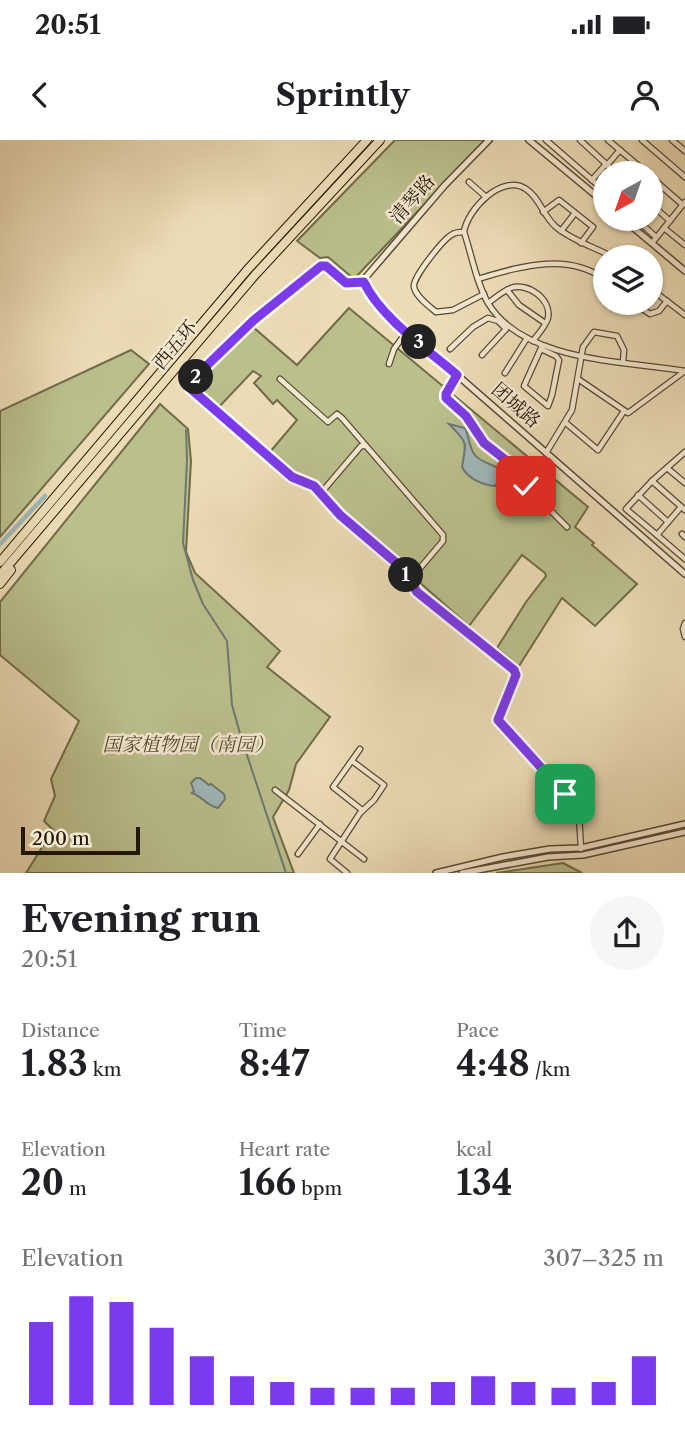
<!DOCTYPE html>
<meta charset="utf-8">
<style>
:root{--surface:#fff;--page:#f6f6f6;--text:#202124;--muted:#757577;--accent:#7c3aed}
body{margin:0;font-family:"Libre Caslon Text","Noto Serif SC",serif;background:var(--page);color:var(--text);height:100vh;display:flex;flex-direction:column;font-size:26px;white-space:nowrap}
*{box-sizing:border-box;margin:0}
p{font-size:23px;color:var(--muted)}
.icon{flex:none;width:38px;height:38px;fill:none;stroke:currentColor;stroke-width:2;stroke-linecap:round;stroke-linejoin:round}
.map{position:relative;height:733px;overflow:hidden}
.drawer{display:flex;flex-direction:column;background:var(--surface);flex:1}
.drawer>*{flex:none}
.needle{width:46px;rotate:220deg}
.fabs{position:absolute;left:593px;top:21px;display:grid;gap:14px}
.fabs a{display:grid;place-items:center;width:70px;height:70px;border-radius:50%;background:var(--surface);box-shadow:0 2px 5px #0004;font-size:35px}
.scale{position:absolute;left:21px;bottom:18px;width:119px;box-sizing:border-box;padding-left:7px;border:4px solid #251706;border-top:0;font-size:19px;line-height:24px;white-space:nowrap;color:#251706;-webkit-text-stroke:5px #f3e8d0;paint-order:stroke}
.pin{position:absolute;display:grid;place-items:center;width:60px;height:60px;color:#fff;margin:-30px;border-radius:14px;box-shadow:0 4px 10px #0006}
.km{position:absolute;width:35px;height:35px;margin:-18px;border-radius:50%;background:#222;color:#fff;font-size:19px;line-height:35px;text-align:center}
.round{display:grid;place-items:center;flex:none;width:74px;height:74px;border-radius:37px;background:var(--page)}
.summary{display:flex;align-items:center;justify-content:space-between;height:119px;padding:0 21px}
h1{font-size:38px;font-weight:800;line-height:52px}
.figures{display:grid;grid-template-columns:repeat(3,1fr);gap:10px;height:119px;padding:7px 21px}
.figures div{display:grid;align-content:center}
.figures b{font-size:35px;font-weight:800}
.figures small{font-size:19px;font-weight:400}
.figures p{font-size:19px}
.chart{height:196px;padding:14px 21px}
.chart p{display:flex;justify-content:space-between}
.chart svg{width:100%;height:126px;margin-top:7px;stroke:var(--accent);stroke-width:6}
.status{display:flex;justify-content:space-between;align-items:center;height:49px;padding:0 35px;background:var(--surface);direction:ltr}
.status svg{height:19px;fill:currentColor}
header{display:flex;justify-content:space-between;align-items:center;height:91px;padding:0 21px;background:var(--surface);font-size:32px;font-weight:800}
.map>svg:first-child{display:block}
.green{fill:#babf8c;stroke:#706b49;stroke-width:2}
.water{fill:#9fb8ba;stroke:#6e7872;stroke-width:2}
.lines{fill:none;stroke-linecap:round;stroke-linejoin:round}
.stream{stroke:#6e7872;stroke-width:2}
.canal{stroke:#9fb8ba;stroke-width:4.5}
.minor-casing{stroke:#574832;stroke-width:7}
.tertiary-casing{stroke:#574832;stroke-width:8}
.motorway-casing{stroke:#251706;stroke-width:10}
.minor{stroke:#f3e8d0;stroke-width:4.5}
.tertiary{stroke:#f3e8d0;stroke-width:5}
.motorway{stroke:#ecdcb6;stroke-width:8}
.route-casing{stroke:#fff;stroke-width:14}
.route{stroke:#7c3aed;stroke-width:9}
.labels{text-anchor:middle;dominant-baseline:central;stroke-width:5;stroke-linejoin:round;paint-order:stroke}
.street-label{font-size:19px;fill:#251706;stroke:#f3e8d0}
.park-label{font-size:19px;font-style:italic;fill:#52492e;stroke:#f3e8d0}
</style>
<div class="status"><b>20:51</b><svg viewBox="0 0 49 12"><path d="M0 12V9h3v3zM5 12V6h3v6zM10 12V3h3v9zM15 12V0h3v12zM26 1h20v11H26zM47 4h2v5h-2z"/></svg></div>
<header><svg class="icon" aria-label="back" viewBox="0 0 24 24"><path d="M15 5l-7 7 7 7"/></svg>Sprintly<svg class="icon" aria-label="person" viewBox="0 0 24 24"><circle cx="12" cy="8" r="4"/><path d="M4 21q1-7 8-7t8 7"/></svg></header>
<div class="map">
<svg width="685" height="733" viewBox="0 0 685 733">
<rect width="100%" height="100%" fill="#ecdcb6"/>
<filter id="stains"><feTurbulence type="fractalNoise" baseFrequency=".00286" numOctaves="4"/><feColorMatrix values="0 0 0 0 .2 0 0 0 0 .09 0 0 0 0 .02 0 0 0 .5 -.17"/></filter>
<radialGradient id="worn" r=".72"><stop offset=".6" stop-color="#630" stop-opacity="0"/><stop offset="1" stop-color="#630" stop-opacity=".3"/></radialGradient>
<g class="green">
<path d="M395,0H485L354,139L328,117L320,118L297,101Z"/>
<path d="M349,168L588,367L575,387L594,403L592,405L637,444L595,486L562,458L519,526L497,508L526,462L546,436L545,433L522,415L469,486L340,372L316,344L289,329L270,312L297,280L277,260L273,264L254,243L261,236L253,231L219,267L196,248L205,227L253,187L297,225Z"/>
<path d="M131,210L149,224L0,397V271Z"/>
<path d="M160,264L188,289L191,321L186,412L195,433L280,511L267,527L330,577L296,624L289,650L273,677L294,733H26L53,690L44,681L55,656L51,639L79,581L0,515V462Z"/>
<path d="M563,723L582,733H496Z"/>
</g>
<g class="water">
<path d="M449,284L465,288C469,296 469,308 475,315C483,325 497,323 503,334L495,346C483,345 468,339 462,327C466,302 469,304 449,284Z"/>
<path d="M196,638H200L209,645L211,644L224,654L225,659L218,668C206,666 201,655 192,653L194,651L191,643Z"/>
</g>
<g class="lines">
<path class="stream" d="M186,290L187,320L183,403L193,440L203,464L227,501L232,565L241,597L286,733"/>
<path class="canal" d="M0,404L45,356"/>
<defs>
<g id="minor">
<path d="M546,0L606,52"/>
<path d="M580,0L616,33"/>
<path d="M608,0L647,33"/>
<path d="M642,0L685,37"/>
<path d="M672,0L685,11"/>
<path d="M607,25L620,10"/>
<path d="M651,37L683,65"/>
<path d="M592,40L606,24"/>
<path d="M469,42L486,57"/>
<path d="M651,64L670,81"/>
<path d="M543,72L559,60L593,87L581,103"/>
<path d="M636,79L656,97"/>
<path d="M664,88L685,105"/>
<path d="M561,91L575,73"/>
<path d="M464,92C461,92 456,92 453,94C444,98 412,138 414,147C416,157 429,166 436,172L453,170L484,154"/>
<path d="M652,103L685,62"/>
<path d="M613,117C594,107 573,101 556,87C543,76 540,58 526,49C502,33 467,70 464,92C472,116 476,142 488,163C523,222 626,221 685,231"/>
<path d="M478,139C519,127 567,111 606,140"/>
<path d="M364,142L346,143L326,126H321L254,180L197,235L191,249L292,337L314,346L340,375L401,427L417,452L515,530L516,535L498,580L552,638L579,675L581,709"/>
<path d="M651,149L685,175"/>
<path d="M507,150L519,165L545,183"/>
<path d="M488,163C495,158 503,151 511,148C527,142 552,159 548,178C546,186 538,194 533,201"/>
<path d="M634,163L650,174L659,171L667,161"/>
<path d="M450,209L473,187L488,178L498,181L506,189"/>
<path d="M541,209L556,216L559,220L552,255L548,266L524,246L542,206"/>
<path d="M482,215L506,189"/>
<path d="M389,224L394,209L407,191"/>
<path d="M505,233L527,198"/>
<path d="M457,235L445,254L446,259L466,276L484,303L507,321L514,333V337L526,346L567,387"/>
<path d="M280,239L328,282L337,274L342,278L443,395V401L410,440"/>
<path d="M578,239L628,273L685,231"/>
<path d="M566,283L598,310L624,271"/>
<path d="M546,313L572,270L583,207L594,192L617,196L624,210L623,222"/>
<path d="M667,328L685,343"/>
<path d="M652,341L685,312"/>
<path d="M321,353L361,306H365"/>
<path d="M638,355L668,382"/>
<path d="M681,367L657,395L626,369L652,341L685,370"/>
<path d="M513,368L501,358L514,337"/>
<path d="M682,394L685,397"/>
<path d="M657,395L685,419"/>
<path d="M685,483L683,489L685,497"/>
<path d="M360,609L333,647L362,670"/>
<path d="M275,650L364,719"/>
<path d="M298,714L320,684"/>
<path d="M347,733L330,719L360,673L374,660L384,645L352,621"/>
</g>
<g id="tertiary">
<path d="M489,0L445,45L366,137L364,142L367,149L393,179L685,434"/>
<path d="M529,0L606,64"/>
<path d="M623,79L685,131"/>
<path d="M436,733L503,717L550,709L581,708L685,684"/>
<path d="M462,733L548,717L583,715L685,692"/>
</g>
<g id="motorway">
<path d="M0,422L248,129L367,0"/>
<path d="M0,435L255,135L380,0"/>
<path d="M0,444L11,430"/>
</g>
</defs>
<use href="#minor" class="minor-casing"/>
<use href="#tertiary" class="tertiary-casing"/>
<use href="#motorway" class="motorway-casing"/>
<use href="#minor" class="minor"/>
<use href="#tertiary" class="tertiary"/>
<use href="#motorway" class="motorway"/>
</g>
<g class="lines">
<defs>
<path id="route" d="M526,346L514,337V333L507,321L484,303L466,276L446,258V254L457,235C428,210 380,177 364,142L346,143L326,126H321L254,180L197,235L191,249L292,337L314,346L340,375L401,427L417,452L514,530L516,535L498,580L565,654"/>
</defs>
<use href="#route" class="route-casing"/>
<use href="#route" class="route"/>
</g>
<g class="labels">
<g class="street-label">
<text transform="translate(412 59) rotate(-49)">清琴路</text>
<text transform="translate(175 205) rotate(-50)">西五环</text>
<text transform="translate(516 265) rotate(41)">团城路</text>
</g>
<g class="park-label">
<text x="188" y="604">国家植物园（南园）</text>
</g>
</g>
<rect width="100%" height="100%" filter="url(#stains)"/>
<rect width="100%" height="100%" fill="url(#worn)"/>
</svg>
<div class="fabs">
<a><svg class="needle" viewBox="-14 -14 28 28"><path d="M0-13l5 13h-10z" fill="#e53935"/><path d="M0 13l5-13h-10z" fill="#757577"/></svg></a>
<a><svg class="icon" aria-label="layers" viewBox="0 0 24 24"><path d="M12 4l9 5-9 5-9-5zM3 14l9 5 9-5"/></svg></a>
</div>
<div class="scale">200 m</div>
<div class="pin" style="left:565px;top:654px;background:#1e9e55"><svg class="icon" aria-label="arrive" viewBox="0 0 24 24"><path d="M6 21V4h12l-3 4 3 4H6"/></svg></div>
<div class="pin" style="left:526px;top:346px;background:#d93025"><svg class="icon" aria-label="check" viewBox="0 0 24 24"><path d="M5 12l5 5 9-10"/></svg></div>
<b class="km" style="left:406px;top:435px">1</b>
<b class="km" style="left:196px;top:237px">2</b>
<b class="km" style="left:419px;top:202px">3</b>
</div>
<section class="drawer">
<div class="summary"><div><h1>Evening run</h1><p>20:51</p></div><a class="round"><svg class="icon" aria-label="share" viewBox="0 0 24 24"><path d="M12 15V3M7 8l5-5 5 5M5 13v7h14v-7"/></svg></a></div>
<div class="figures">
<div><p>Distance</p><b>1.83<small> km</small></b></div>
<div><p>Time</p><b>8:47</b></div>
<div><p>Pace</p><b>4:48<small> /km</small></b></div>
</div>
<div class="figures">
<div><p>Elevation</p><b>20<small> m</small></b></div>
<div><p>Heart rate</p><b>166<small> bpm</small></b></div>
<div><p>kcal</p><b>134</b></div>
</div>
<div class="chart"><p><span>Elevation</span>307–325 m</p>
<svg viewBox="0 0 160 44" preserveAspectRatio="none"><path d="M5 44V15M15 44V6M25 44V8M35 44V17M45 44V27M55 44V34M65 44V36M75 44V38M85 44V38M95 44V38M105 44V36M115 44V34M125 44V36M135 44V38M145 44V36M155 44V27"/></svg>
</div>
</section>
